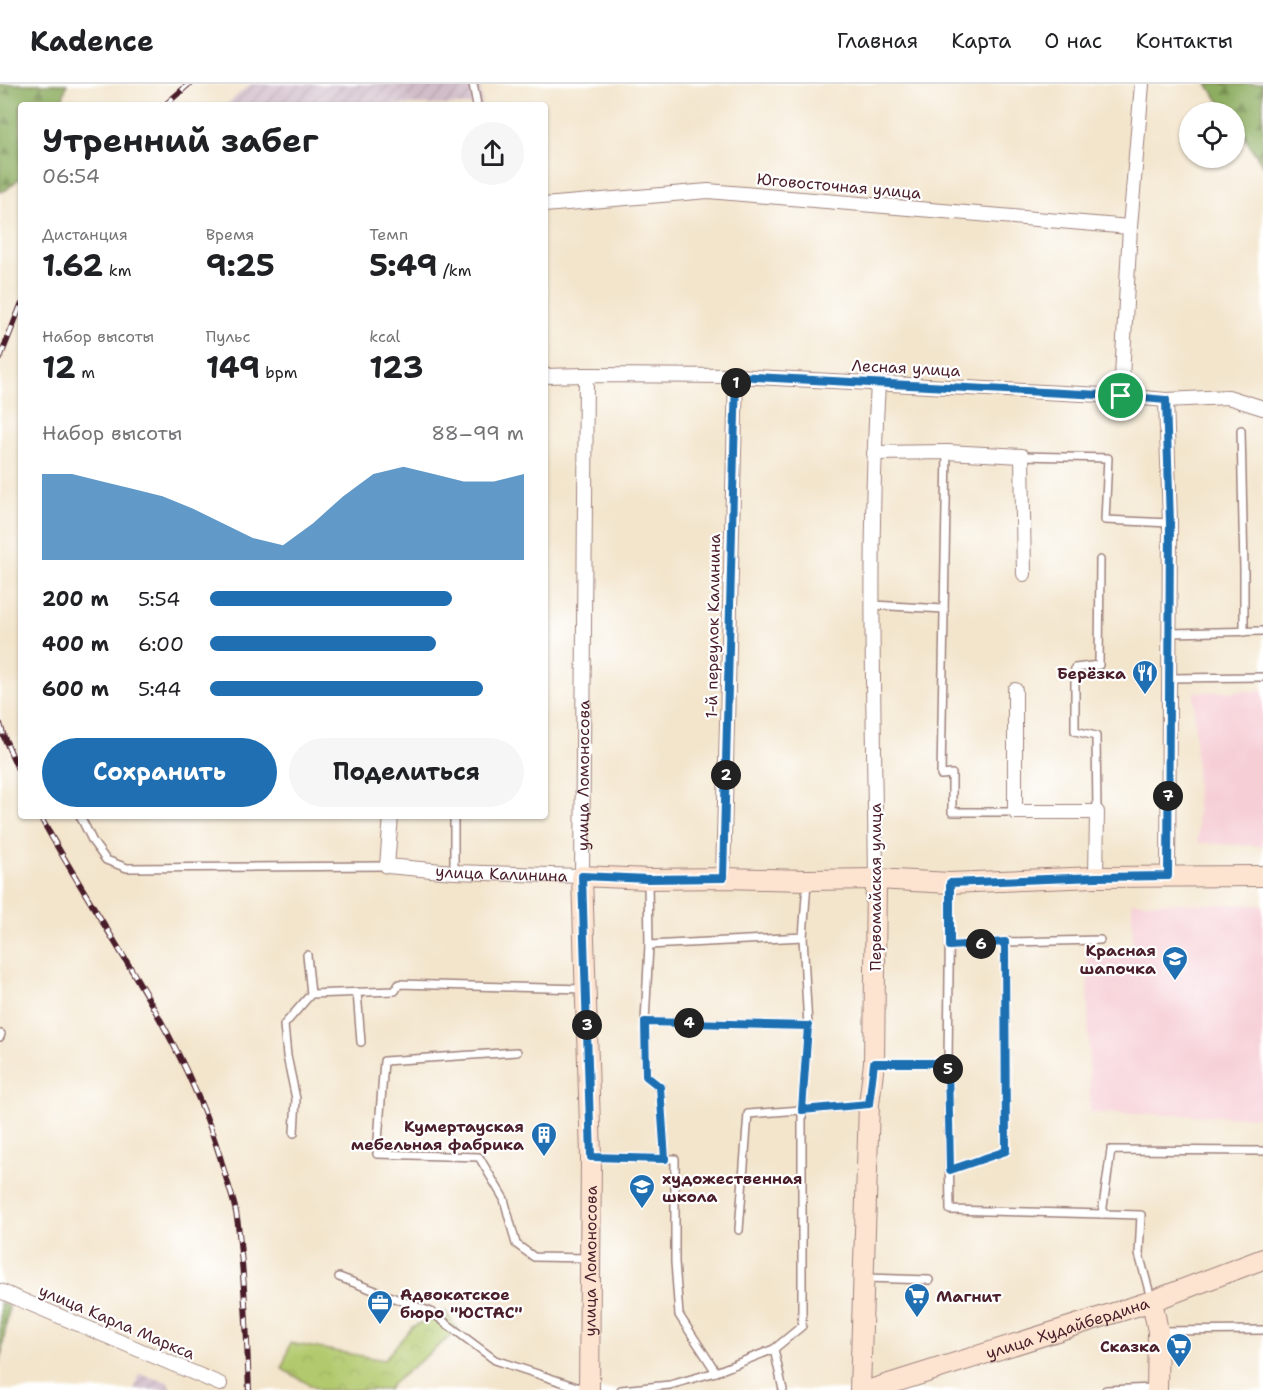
<!DOCTYPE html>
<html lang="ru">
<meta charset="utf-8">
<style>
:root{--surface:#fff;--page:#f6f6f6;--text:#202124;--muted:#757577;--line:#e0e0e0;--accent:#1f6fb2}
body{margin:0;font-family:"Shantell Sans",sans-serif;background:var(--page);color:var(--text);height:100vh;display:flex;flex-direction:column;font-size:22px;white-space:nowrap}
*{box-sizing:border-box;margin:0}
p{font-size:20px;color:var(--muted)}
.icon{flex:none;width:33px;height:33px;fill:none;stroke:currentColor;stroke-width:2;stroke-linecap:round;stroke-linejoin:round}
.map{position:relative;flex:1;overflow:hidden}
.sheet{position:absolute;left:18px;top:18px;width:530px;height:717px;display:flex;flex-direction:column;background:var(--surface);border-radius:6px;box-shadow:0 2px 4px #0004}
.sheet>*{flex:none}
.buttons{position:absolute;left:1179px;top:18px;display:grid;gap:12px}
.buttons a{display:grid;place-items:center;width:66px;height:66px;border-radius:50%;background:var(--surface);box-shadow:0 2px 4px #0004;font-size:30px}
.pin{position:absolute;display:grid;place-items:center;width:51px;height:51px;color:#fff;margin:-26px;border:3px solid #fff;border-radius:50%;box-shadow:0 2px 6px #0007}
.km{position:absolute;width:30px;height:30px;margin:-15px;border-radius:50%;background:#222;color:#fff;font-size:16px;line-height:30px;text-align:center}
.round{display:grid;place-items:center;flex:none;width:63px;height:63px;border-radius:32px;background:var(--page)}
.head{display:flex;align-items:center;justify-content:space-between;height:102px;padding:0 24px}
h1{font-size:33px;font-weight:700;line-height:45px}
.metrics{display:grid;grid-template-columns:repeat(3,1fr);gap:9px;height:102px;padding:6px 24px}
.metrics div{display:grid;align-content:center}
.metrics b{font-size:30px;font-weight:700}
.metrics small{font-size:16px;font-weight:400}
.metrics p{font-size:16px}
.chart{height:168px;padding:12px 24px}
.chart p{display:flex;justify-content:space-between}
.chart svg{width:100%;height:108px;margin-top:6px;fill:var(--accent);opacity:.7}
.button{display:flex;gap:12px;margin-top:auto;padding:12px 24px}
.button a{flex:1;height:69px;border-radius:36px;background:var(--accent);color:#fff;font-size:24px;font-weight:700;line-height:69px;text-align:center}
.button a+a{background:var(--page);color:var(--text)}
ul{padding:0 24px;list-style:none;font-size:20px}
li{display:grid;grid-template-columns:96px 72px 1fr;align-items:center;height:45px}
li i{height:15px;border-radius:8px;background:var(--accent)}
header{display:flex;align-items:center;gap:36px;box-sizing:border-box;height:84px;padding:0 30px;background:var(--surface);border-bottom:2px solid var(--line)}
header strong{font-size:28px}
nav{display:flex;gap:33px;margin-inline-start:auto;font-size:21px}
.map>svg:first-child{display:block}
.built{fill:#f6cfd6}
.industrial{fill:url(#industrial-furrows)}
.forest{fill:url(#forest-firs);stroke:#6c6646;stroke-width:1.5}
.park{fill:url(#park-crowns);stroke:#7e744c;stroke-width:1.5}
.lines{fill:none;stroke-linecap:round;stroke-linejoin:round}
.lane-casing{stroke:#9e827c;stroke-width:10}
.street-casing{stroke:#9e827c;stroke-width:16}
.secondary-casing{stroke:#9e827c;stroke-width:22}
.lane{stroke:#fff;stroke-width:7}
.street{stroke:#fff;stroke-width:14}
.secondary{stroke:#fde4d1;stroke-width:20}
.rail-casing{stroke:#4a1f2b;stroke-width:6}
.rail{stroke:#fff;stroke-width:4;stroke-dasharray:11;stroke-linecap:butt}
.route-casing{stroke:#fff;stroke-width:12}
.route{stroke:#1f6fb2;stroke-width:8}
.labels{text-anchor:middle;dominant-baseline:central;stroke-width:4.5;stroke-linejoin:round;paint-order:stroke}
.street-label{font-size:16px;fill:#4a1f2b;stroke:#fff}
.poi-label{font-size:16px;font-weight:bold;fill:#4a1f2b;stroke:#fff;text-anchor:end}
</style>
<header>
<strong>Kadence</strong>
<nav><a>Главная</a><a>Карта</a><a>О нас</a><a>Контакты</a></nav>
</header>
<div class="map">
<svg width="1263" height="1306" viewBox="0 0 1263 1306">
<defs>
<pattern id="industrial-furrows" width="10" height="10" patternUnits="userSpaceOnUse" patternTransform="scale(1.5)"><rect width="10" height="10" fill="#d1bdc9"/><path d="M-1 1l2-2M0 10L10 0M9 11l2-2" fill="none" stroke="#b5a2ad"/></pattern>
<pattern id="forest-firs" width="22" height="20" patternUnits="userSpaceOnUse" patternTransform="scale(1.5)"><rect width="22" height="20" fill="#8dad60"/><path d="M5 1l3.5 6h-7zM16 11l3.5 6h-7z" fill="#758c4f"/></pattern>
<pattern id="park-crowns" width="20" height="18" patternUnits="userSpaceOnUse" patternTransform="scale(1.5)"><rect width="20" height="18" fill="#b2c96d"/><path d="M2 6a3 3 0 1 1 6 0M12 15a3 3 0 1 1 6 0" fill="none" stroke="#9bac5f"/></pattern>
</defs>
<rect width="100%" height="100%" fill="#fff"/>
<filter id="ink" filterUnits="userSpaceOnUse"><feTurbulence type="fractalNoise" baseFrequency=".0167" numOctaves="2"/><feDisplacementMap in="SourceGraphic" scale="12" xChannelSelector="R" yChannelSelector="G"/><feConvolveMatrix kernelMatrix="1 2 1 2 8 2 1 2 1" color-interpolation-filters="sRGB"/></filter>
<filter id="wash" filterUnits="userSpaceOnUse"><feTurbulence type="fractalNoise" baseFrequency=".008" numOctaves="4" result="noise"/><feDisplacementMap in="SourceGraphic" scale="24" xChannelSelector="R" yChannelSelector="G"/><feGaussianBlur stdDeviation="1.35" result="paint"/><feColorMatrix in="noise" values="0 0 0 0 0 0 0 0 0 0 0 0 0 0 0 0 0 1.4 0 .05"/><feComposite in="paint" operator="in"/></filter>
<g filter="url(#wash)">
<rect width="100%" height="100%" fill="#f3e5cc"/>
<g class="built">
<path d="M1263,607V762L1198,759L1194,608Z"/>
<path d="M1132,818L1263,821V1033L1090,1029L1087,866L1132,864Z"/>
</g>
<g class="industrial">
<path d="M251,0H480L482,21H226Z"/>
<path d="M139,1290L168,1298L172,1306H134Z"/>
</g>
<g class="forest">
<path d="M0,0H67L61,21H21V93L6,106L0,108Z"/>
<path d="M1207,0H1263V81L1235,40L1234,28H1227Z"/>
<path d="M0,1218L9,1223L0,1280Z"/>
</g>
<path class="park" d="M445,1227L458,1246L392,1300L388,1306H319L282,1285L290,1259L384,1276L412,1243Z"/>
</g>
<g filter="url(#ink)">
<g class="lines">
<defs>
<g id="lane">
<path d="M473,0L477,21"/>
<path d="M1241,346L1244,486V548"/>
<path d="M947,368L941,691L952,690V728H1015"/>
<path d="M1022,372L1108,374L1105,436L1170,439"/>
<path d="M873,521L944,525"/>
<path d="M1170,549L1263,547"/>
<path d="M1169,594L1263,593"/>
<path d="M1097,728L1096,652L1075,647V584L1099,581L1100,476"/>
<path d="M80,732L93,758L106,776L127,784L387,782"/>
<path d="M454,788V732"/>
<path d="M648,797L649,861L645,938L646,992L660,1003L665,1075"/>
<path d="M950,801L948,979L950,1126L1141,1131L1139,1170L1151,1214"/>
<path d="M649,861L803,853"/>
<path d="M950,862L1005,858L1100,856"/>
<path d="M307,871L311,910L395,907L399,900L583,905"/>
<path d="M357,908L361,958"/>
<path d="M645,938L808,942"/>
<path d="M0,953L1,950"/>
<path d="M517,968L384,977L377,1070L479,1073L504,1115L516,1160L534,1173L588,1174"/>
<path d="M877,979H948"/>
<path d="M294,1049L296,1015L287,972L284,941L311,910"/>
<path d="M594,1073L675,1075V1178L679,1231L716,1288L774,1265"/>
<path d="M950,1086L1006,1067L1005,858"/>
<path d="M1102,1130L1111,1066L1263,1067"/>
<path d="M739,1146L748,1030L866,1021"/>
<path d="M339,1193L431,1228L495,1276L586,1306"/>
<path d="M866,1194L929,1196"/>
<path d="M1160,1247L1263,1246"/>
<path d="M621,1306L670,1301L716,1288"/>
<path d="M783,1306L774,1265L802,1242V1026L808,942L803,853L807,798"/>
<path d="M1106,1306L1154,1304"/>
</g>
<g id="street">
<path d="M544,121L708,107L1130,143"/>
<path d="M544,292L586,291L736,292L1121,312L1166,316L1228,313L1263,324"/>
<path d="M1121,312L1130,143L1142,0"/>
<path d="M1166,316L1170,439L1168,792"/>
<path d="M874,369L947,368L1022,372L1024,490"/>
<path d="M1015,606V728H1097L1096,793"/>
<path id="s1" d="M391,732L387,782L454,788L582,792L586,291"/>
<path d="M723,794L736,292"/>
<path d="M876,795C874,630 868,464 878,300"/>
<path d="M0,1207L220,1300"/>
</g>
<g id="secondary">
<path d="M1152,1217L1158,1247L1157,1306"/>
<path id="s2" d="M589,1306L591,1073L582,792L648,795L723,794L807,796L876,795L950,799L1096,793L1263,792"/>
<path d="M860,1306L869,1020L874,979L876,795"/>
<path id="s3" d="M870,1306L1152,1217L1263,1175"/>
</g>
</defs>
<use href="#lane" class="lane-casing"/>
<use href="#street" class="street-casing"/>
<use href="#secondary" class="secondary-casing"/>
<use href="#lane" class="lane"/>
<use href="#street" class="street"/>
<use href="#secondary" class="secondary"/>
<defs>
<g id="rail">
<path d="M165,21L189,0"/>
<path d="M0,274L21,221"/>
<path d="M0,640L4,653L21,692"/>
<path d="M40,732C105,851 189,957 225,1090C229,1104 235,1119 237,1134C239,1146 240,1158 241,1170C246,1215 247,1261 249,1306"/>
</g>
</defs>
<use href="#rail" class="rail-casing"/>
<use href="#rail" class="rail"/>
</g>
</g>
<g class="lines" filter="url(#ink)">
<defs>
<path id="route" d="M736,292L1121,312L1166,316L1170,439L1168,792L1096,793L950,799V862L1005,858L1006,1067L950,1086L948,979H874L869,1020L802,1026L808,942L645,938L646,992L660,1003L665,1075L591,1073L582,792L648,795L723,794Z"/>
</defs>
<use href="#route" class="route-casing"/>
<use href="#route" class="route"/>
</g>
<defs>
<symbol id="restaurant-pin" viewBox="-11 -11 22 30"><path d="M0 17L-7.5 6A9.5 9.5 0 1 1 7.5 6Z" fill="#1f6fb2" stroke="#fff"/><path d="M-5-6h1v4h1v-4h1v4h1v-4h1v5L-1.5 .5V6h-2V.5L-5-1ZM5-6V6H3V1.5H1.5Q1.5-4 5-6Z" fill="#fff"/></symbol>
<symbol id="school-pin" viewBox="-11 -11 22 30"><path d="M0 17L-7.5 6A9.5 9.5 0 1 1 7.5 6Z" fill="#1f6fb2" stroke="#fff"/><path d="M0-5L7-2L0 1L-7-2ZM-4 1L0 2.5L4 1V4Q0 6-4 4Z" fill="#fff"/></symbol>
<symbol id="building-pin" viewBox="-11 -11 22 30"><path d="M0 17L-7.5 6A9.5 9.5 0 1 1 7.5 6Z" fill="#1f6fb2" stroke="#fff"/><path d="M-4-6H4V6H1V3H-1V6H-4ZM-2.5-4.3h1.7v1.8h-1.7ZM.8-4.3h1.7v1.8H.8ZM-2.5-1h1.7V.8h-1.7ZM.8-1h1.7V.8H.8Z" fill="#fff"/></symbol>
<symbol id="supermarket-pin" viewBox="-11 -11 22 30"><path d="M0 17L-7.5 6A9.5 9.5 0 1 1 7.5 6Z" fill="#1f6fb2" stroke="#fff"/><path d="M-6-5.5h2.5l.6 2H6L4.5 2H-2.5L-4.4-4H-6ZM-1.5 3.2a1.3 1.3 0 1 0 .1 0ZM3 3.2a1.3 1.3 0 1 0 .1 0Z" fill="#fff"/></symbol>
<symbol id="office-pin" viewBox="-11 -11 22 30"><path d="M0 17L-7.5 6A9.5 9.5 0 1 1 7.5 6Z" fill="#1f6fb2" stroke="#fff"/><path d="M-6-3h4V-5.5h4V-3h4V5H-6ZM-1-4.5V-3h2v-1.5ZM-6 0V1H6V0Z" fill="#fff"/></symbol>
</defs>
<g fill-rule="evenodd">
<use href="#restaurant-pin" x="1130" y="574" width="30" height="40"/>
<use href="#school-pin" x="1160" y="860" width="30" height="40"/>
<use href="#building-pin" x="529" y="1036" width="30" height="40"/>
<use href="#school-pin" x="627" y="1088" width="30" height="40"/>
<use href="#supermarket-pin" x="902" y="1197" width="30" height="40"/>
<use href="#office-pin" x="365" y="1204" width="30" height="40"/>
<use href="#supermarket-pin" x="1164" y="1247" width="30" height="40"/>
</g>
<g class="labels">
<g class="street-label">
<text transform="translate(839 102) rotate(5)">Юговосточная улица</text>
<text transform="translate(906 284) rotate(3)">Лесная улица</text>
<text transform="translate(713 542) rotate(-89)">1-й переулок Калинина</text>
<text stroke="none"><textPath href="#s1" startOffset="346">улица Ломоносова</textPath></text>
<text stroke="none"><textPath href="#s1" startOffset="165">улица Калинина</textPath></text>
<text transform="translate(875 803) rotate(-90)">Первомайская улица</text>
<text stroke="none"><textPath href="#s2" startOffset="129">улица Ломоносова</textPath></text>
<text transform="translate(117 1238) rotate(23)">улица Карла Маркса</text>
<text stroke="none"><textPath href="#s3" startOffset="207">улица Худайбердина</textPath></text>
</g>
<g class="poi-label">
<text x="1126" y="589">Берёзка</text>
<text x="1156" y="866">Красная<tspan x="1156" dy="18">шапочка</tspan></text>
<text x="524" y="1042">Кумертауская<tspan x="524" dy="18">мебельная фабрика</tspan></text>
<text x="662" y="1094" text-anchor="start">художественная<tspan x="662" dy="18">школа</tspan></text>
<text x="400" y="1210" text-anchor="start">Адвокатское<tspan x="400" dy="18">бюро "ЮСТАС"</tspan></text>
<text x="936" y="1212" text-anchor="start">Магнит</text>
<text x="1160" y="1262">Сказка</text>
</g>
</g>
</svg>
<div class="buttons">
<a><svg class="icon" aria-label="locate" viewBox="0 0 24 24"><circle cx="12" cy="12" r="6"/><path d="M12 2v4M12 18v4M2 12h4M18 12h4"/></svg></a>
</div>
<div class="pin" style="left:1121px;top:312px;background:#1e9e55"><svg class="icon" aria-label="arrive" viewBox="0 0 24 24"><path d="M6 21V4h12l-3 4 3 4H6"/></svg></div>
<b class="km" style="left:736px;top:299px">1</b>
<b class="km" style="left:726px;top:691px">2</b>
<b class="km" style="left:587px;top:941px">3</b>
<b class="km" style="left:689px;top:939px">4</b>
<b class="km" style="left:948px;top:985px">5</b>
<b class="km" style="left:981px;top:860px">6</b>
<b class="km" style="left:1168px;top:712px">7</b>
<section class="sheet">
<div class="head"><div><h1>Утренний забег</h1><p>06:54</p></div><a class="round"><svg class="icon" aria-label="share" viewBox="0 0 24 24"><path d="M12 15V3M7 8l5-5 5 5M5 13v7h14v-7"/></svg></a></div>
<div class="metrics">
<div><p>Дистанция</p><b>1.62<small> km</small></b></div>
<div><p>Время</p><b>9:25</b></div>
<div><p>Темп</p><b>5:49<small> /km</small></b></div>
</div>
<div class="metrics">
<div><p>Набор высоты</p><b>12<small> m</small></b></div>
<div><p>Пульс</p><b>149<small> bpm</small></b></div>
<div><p>kcal</p><b>123</b></div>
</div>
<div class="chart"><p><span>Набор высоты</span>88–99 m</p>
<svg viewBox="0 0 160 44" preserveAspectRatio="none"><path d="M0 44V9L10 9L20 12L30 15L40 18L50 23L60 29L70 35L80 38L90 29L100 18L110 9L120 6L130 9L140 12L150 12L160 9V44z"/></svg>
</div>
<ul>
<li><b>200 m</b>5:54<i style="width:77%"></i></li>
<li><b>400 m</b>6:00<i style="width:72%"></i></li>
<li><b>600 m</b>5:44<i style="width:87%"></i></li>
</ul>
<div class="button"><a>Сохранить</a><a>Поделиться</a></div>
</section>
</div>
